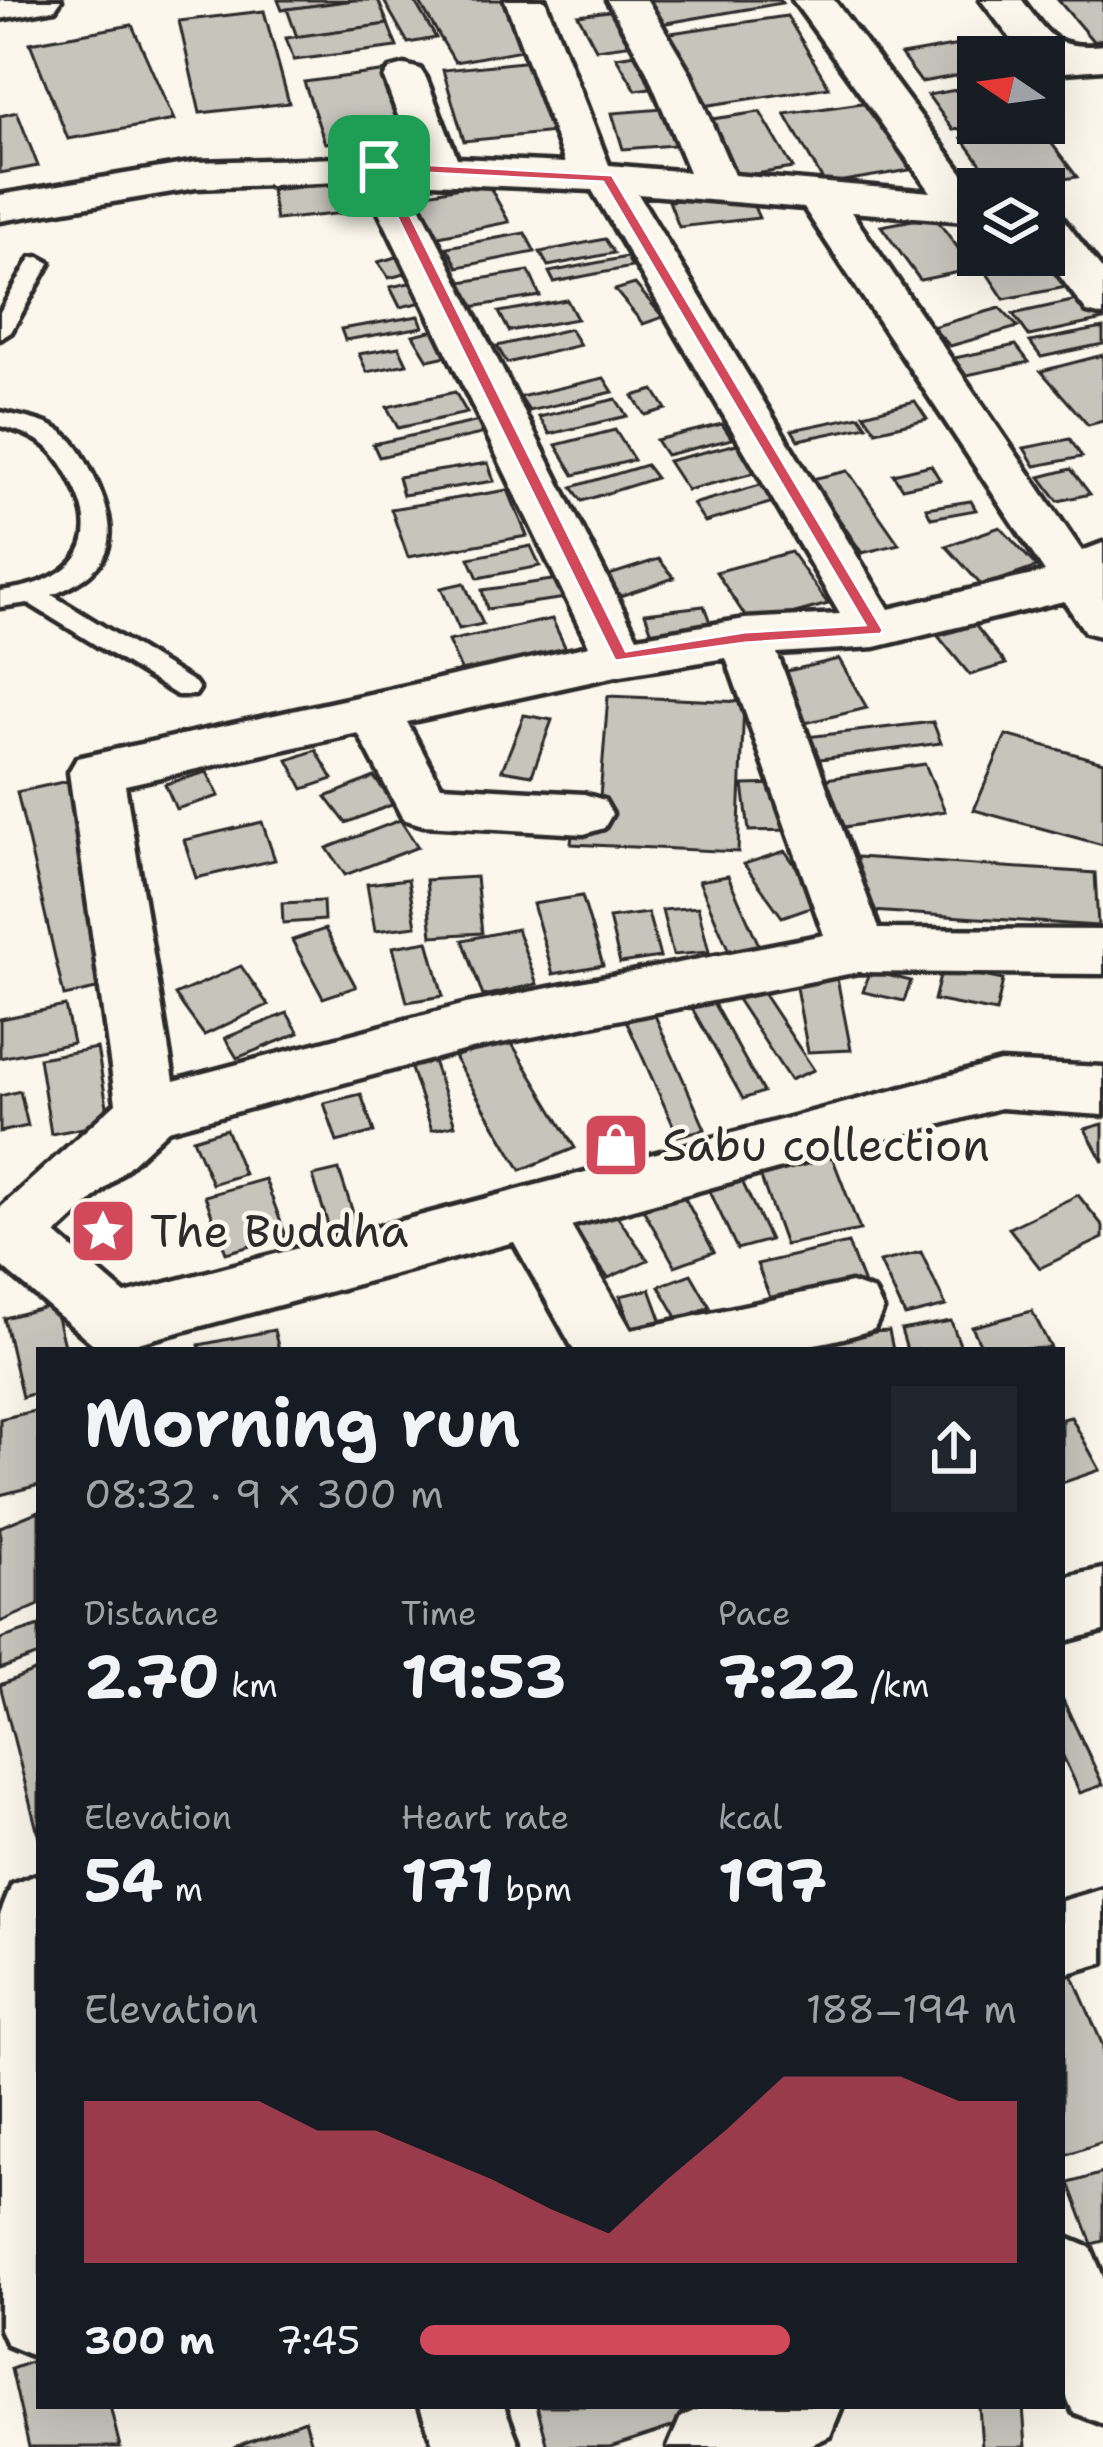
<!DOCTYPE html>
<meta charset="utf-8">
<style>
:root{--surface:#171b24;--page:#20242c;--text:#f1f3f6;--muted:#9ea1a6;--accent:#d1495b}
body{margin:0;font-family:"Shantell Sans",sans-serif;background:var(--page);color:var(--text);height:100vh;display:flex;flex-direction:column;font-size:45px;white-space:nowrap}
*{box-sizing:border-box;margin:0}
p{font-size:39px;color:var(--muted)}
.icon{flex:none;width:66px;height:66px;fill:none;stroke:currentColor;stroke-width:2;stroke-linecap:round;stroke-linejoin:round}
.map{position:relative;flex:1;overflow:hidden}
.details{position:absolute;left:36px;top:1347px;width:1029px;height:1062px;display:flex;flex-direction:column;background:var(--surface);border-radius:0px;box-shadow:0 12px 48px #0002}
.details>*{flex:none}
.needle{width:78px;rotate:283deg}
.fabs{position:absolute;left:957px;top:36px;display:grid;gap:24px}
.fabs a{display:grid;place-items:center;width:108px;height:108px;border-radius:0px;background:var(--surface);box-shadow:0 12px 48px #0002;font-size:60px}
.pin{position:absolute;display:grid;place-items:center;width:102px;height:102px;color:#fff;margin:-51px;border-radius:24px;box-shadow:0 6px 18px #0006}
.round{display:grid;place-items:center;flex:none;width:126px;height:126px;border-radius:0px;background:var(--page)}
.overview{display:flex;align-items:center;justify-content:space-between;height:204px;padding:0 48px}
h1{font-size:66px;font-weight:700;line-height:90px}
.stats{display:grid;grid-template-columns:repeat(3,1fr);gap:18px;height:204px;padding:12px 48px}
.stats div{display:grid;align-content:center}
.stats b{font-size:60px;font-weight:700}
.stats small{font-size:33px;font-weight:400}
.stats p{font-size:33px}
.chart{height:336px;padding:24px 48px}
.chart p{display:flex;justify-content:space-between}
.chart svg{width:100%;height:216px;margin-top:12px;fill:var(--accent);opacity:.7}
ul{padding:0 48px;list-style:none;font-size:39px}
li{display:grid;grid-template-columns:192px 144px 1fr;align-items:center;height:90px}
li i{height:30px;border-radius:15px;background:var(--accent)}
.map>svg:first-child{display:block}
.building{fill:#c7c4bc;stroke:#2b2b2b;stroke-width:3}
.lines{fill:none;stroke-linecap:round;stroke-linejoin:round}
.lane-casing{stroke:#2b2b2b;stroke-width:9}
.street-casing{stroke:#2b2b2b;stroke-width:9}
.lane{fill:#fbf7ec;fill-rule:evenodd}
.street{fill:#fbf7ec;fill-rule:evenodd}
.route{fill:#d1495b;stroke:#fff;stroke-width:3;fill-rule:evenodd}
.labels{text-anchor:middle;dominant-baseline:central;stroke-width:9;stroke-linejoin:round;paint-order:stroke}
.poi-label{font-size:45px;fill:#2b2b2b;stroke:#fbf7ec;text-anchor:start}
</style>
<div class="map">
<svg width="1103" height="2447" viewBox="0 0 1103 2447">
<rect width="100%" height="100%" fill="#fbf7ec"/>
<filter id="ink" filterUnits="userSpaceOnUse"><feTurbulence type="fractalNoise" baseFrequency=".00833" numOctaves="2"/><feDisplacementMap in="SourceGraphic" scale="24" xChannelSelector="R" yChannelSelector="G"/><feConvolveMatrix kernelMatrix="1 2 1 2 8 2 1 2 1" color-interpolation-filters="sRGB"/></filter>
<g filter="url(#ink)">
<g class="building">
<path d="M278,0H355L282,10Z"/>
<path d="M355,0H378L388,24L297,37L287,9Z"/>
<path d="M414,0L436,38L408,43L384,1Z"/>
<path d="M418,0H502L533,48L455,62Z"/>
<path d="M632,0H780L782,3L649,26Z"/>
<path d="M1058,0H1103V39L1093,41Z"/>
<path d="M624,9L642,43L596,49L578,15Z"/>
<path d="M264,11L289,103L200,113L179,21Z"/>
<path d="M787,16L829,87L703,106L664,34Z"/>
<path d="M388,24L397,47L294,60L286,38Z"/>
<path d="M132,25L174,120L68,139L30,43Z"/>
<path d="M982,41L995,57H978V72L921,82L901,55Z"/>
<path d="M650,52L669,85L636,90L616,57Z"/>
<path d="M542,60L565,131L464,141L443,70Z"/>
<path d="M388,71L411,130L325,143L304,82Z"/>
<path d="M978,86V123H993L953,130L928,95Z"/>
<path d="M869,102L910,170L825,184L785,114Z"/>
<path d="M663,109L675,145L623,149L612,113Z"/>
<path d="M17,112L38,166L0,173V116Z"/>
<path d="M760,112L793,168L730,178L699,121Z"/>
<path d="M1037,124L1077,177L999,189L962,138Z"/>
<path d="M487,182L509,222L429,238L406,197Z"/>
<path d="M340,183L345,213L276,220L271,190Z"/>
<path d="M748,193L759,218L679,227L669,201Z"/>
<path d="M934,216L974,269L920,280L881,226Z"/>
<path d="M525,233L535,252L458,267L447,247Z"/>
<path d="M978,238V255H1044V239L1077,285L1004,299L965,240Z"/>
<path d="M605,239L614,253L548,266L540,252Z"/>
<path d="M404,255L416,271L389,278L378,262Z"/>
<path d="M627,257L632,267L554,282L549,272Z"/>
<path d="M529,271L540,296L471,307L461,282Z"/>
<path d="M414,282L423,302L400,307L390,287Z"/>
<path d="M635,284L663,317L643,324L615,290Z"/>
<path d="M1086,298L1103,320L1029,336L1013,314Z"/>
<path d="M567,300L577,319L509,331L499,312Z"/>
<path d="M1000,308L1018,327L950,346L932,327Z"/>
<path d="M419,316L423,327L345,340L341,329Z"/>
<path d="M444,328L460,353L428,360L413,335Z"/>
<path d="M1103,328V344L1041,357L1030,342Z"/>
<path d="M570,329L580,345L507,363L497,346Z"/>
<path d="M1016,345L1029,362L962,376L950,359Z"/>
<path d="M399,347L407,364L367,372L359,354Z"/>
<path d="M1103,355V421L1088,425L1041,371Z"/>
<path d="M604,378L613,392L529,411L520,397Z"/>
<path d="M654,390L666,409L645,415L633,396Z"/>
<path d="M455,392L467,413L398,428L387,407Z"/>
<path d="M616,399L627,416L550,434L539,417Z"/>
<path d="M915,401L927,419L876,431L864,414Z"/>
<path d="M860,416L867,426L798,440L792,430Z"/>
<path d="M484,420L490,432L379,457L373,444Z"/>
<path d="M722,424L732,439L666,455L656,440Z"/>
<path d="M615,430L634,460L574,475L556,445Z"/>
<path d="M1070,439L1082,457L1035,466L1024,448Z"/>
<path d="M737,444L758,472L687,490L668,461Z"/>
<path d="M488,463L494,481L403,495L398,477Z"/>
<path d="M646,465L656,478L582,501L572,487Z"/>
<path d="M931,465L940,480L902,488L893,474Z"/>
<path d="M1071,469L1090,494L1058,501L1040,477Z"/>
<path d="M848,471L899,544L862,553L812,479Z"/>
<path d="M764,484L777,501L705,522L693,504Z"/>
<path d="M508,490L527,536L408,557L391,509Z"/>
<path d="M971,501L976,510L931,518L926,508Z"/>
<path d="M1000,527L1037,567L982,586L946,546Z"/>
<path d="M531,546L540,566L478,578L469,558Z"/>
<path d="M791,552L828,604L751,625L716,572Z"/>
<path d="M659,559L674,578L614,598L600,578Z"/>
<path d="M566,578L573,597L487,609L482,590Z"/>
<path d="M464,583L483,624L459,629L441,588Z"/>
<path d="M704,606L711,625L652,633L645,613Z"/>
<path d="M552,619L567,651L463,674L448,641Z"/>
<path d="M975,625L1006,664L970,675L938,636Z"/>
<path d="M839,659L867,708L793,726L766,676Z"/>
<path d="M608,696L744,702L738,852L571,844L573,822L598,823Z"/>
<path d="M524,715L552,720L532,775L502,770Z"/>
<path d="M933,722L941,743L805,761L798,738Z"/>
<path d="M1006,735L1103,762V845L974,810Z"/>
<path d="M316,750L333,779L303,789L288,760Z"/>
<path d="M925,764L945,811L844,827L826,779Z"/>
<path d="M207,772L219,796L176,809L165,784Z"/>
<path d="M374,777L394,804L346,823L326,797Z"/>
<path d="M72,780L124,983L64,996L17,792Z"/>
<path d="M784,784L791,830L749,831L743,785Z"/>
<path d="M400,820L418,847L345,875L327,848Z"/>
<path d="M262,822L275,860L196,878L184,840Z"/>
<path d="M785,851L822,903L782,917L744,864Z"/>
<path d="M857,857L1095,873L1098,926L856,910Z"/>
<path d="M728,876L762,952L732,958L699,881Z"/>
<path d="M476,877L482,933L432,936L426,880Z"/>
<path d="M408,879L416,926L375,931L367,884Z"/>
<path d="M582,896L603,965L553,974L533,904Z"/>
<path d="M323,901L324,920L283,923L282,903Z"/>
<path d="M698,907L709,952L673,955L662,910Z"/>
<path d="M648,913L660,957L620,963L609,918Z"/>
<path d="M325,929L356,987L323,998L292,940Z"/>
<path d="M517,929L537,984L483,996L463,940Z"/>
<path d="M428,941L443,996L407,1002L393,947Z"/>
<path d="M241,966L268,1005L204,1035L175,995Z"/>
<path d="M835,968L851,1050L808,1052L793,971Z"/>
<path d="M942,968L1003,980L996,1012L934,1000Z"/>
<path d="M870,971L911,981L904,1001L863,992Z"/>
<path d="M753,978L814,1070L790,1080L729,987Z"/>
<path d="M705,988L763,1092L743,1099L684,994Z"/>
<path d="M65,1006L73,1043L0,1058V1019Z"/>
<path d="M653,1011L705,1129L678,1136L625,1018Z"/>
<path d="M287,1013L299,1033L237,1058L225,1038Z"/>
<path d="M508,1037L575,1148L521,1170L454,1057Z"/>
<path d="M97,1048L110,1123L51,1134L39,1058Z"/>
<path d="M433,1061L455,1125L432,1130L410,1066Z"/>
<path d="M20,1091L28,1126L0,1132V1096Z"/>
<path d="M361,1094L374,1132L337,1142L324,1103Z"/>
<path d="M1103,1124V1162L1085,1129Z"/>
<path d="M226,1129L244,1174L212,1184L193,1139Z"/>
<path d="M828,1146L860,1230L785,1245L755,1161Z"/>
<path d="M339,1170L358,1228L331,1235L313,1176Z"/>
<path d="M739,1175L770,1240L737,1249L706,1183Z"/>
<path d="M265,1179L286,1236L226,1253L205,1196Z"/>
<path d="M676,1182L714,1252L675,1266L635,1195Z"/>
<path d="M1078,1195L1103,1226V1238L1040,1268L1009,1228Z"/>
<path d="M605,1199L648,1260L608,1278L566,1217Z"/>
<path d="M848,1243L867,1292L776,1313L757,1264Z"/>
<path d="M921,1252L946,1306L905,1316L880,1262Z"/>
<path d="M691,1274L710,1307L678,1319L659,1286Z"/>
<path d="M650,1289L667,1336L637,1344L620,1296Z"/>
<path d="M54,1305L65,1350H39V1392L22,1397L4,1318Z"/>
<path d="M1032,1311L1051,1348L983,1350L972,1327Z"/>
<path d="M951,1321L962,1350H907L901,1330Z"/>
<path d="M274,1330L279,1350H200L199,1345Z"/>
<path d="M889,1331L893,1350H765L763,1337Z"/>
<path d="M39,1410V1485L0,1495V1419Z"/>
<path d="M1071,1417L1100,1470L1062,1483V1419Z"/>
<path d="M39,1511V1605L0,1622V1527Z"/>
<path d="M39,1626V1655L0,1669V1639Z"/>
<path d="M39,1669V1838L0,1685Z"/>
<path d="M1062,1698L1103,1785L1080,1793L1062,1754Z"/>
<path d="M1068,1965L1103,2046V2142L1062,2156V1967Z"/>
<path d="M1103,2173V2241L1092,2244L1069,2183Z"/>
<path d="M39,2359V2406H110L120,2447H29L11,2369Z"/>
<path d="M537,2406H679L684,2423L610,2447H548Z"/>
<path d="M979,2406H1023L1026,2447H982Z"/>
<path d="M305,2420L313,2447H234Z"/>
</g>
<g class="lines">
<defs>
<g id="lane">
<path d="M39,257L50,263L11,332L0,339V312L31,258Z"/>
<path d="M0,412C20,417 45,420 62,432C77,442 86,461 94,477C121,535 117,569 52,595L195,683L199,689L195,695H177L28,603L0,607V591C62,584 107,553 75,488C57,450 42,436 0,426Z"/>
</g>
<g id="street">
<path d="M0,0H61L55,9L0,19Z"/>
<path d="M505,0H545L609,165L689,172L647,71L607,0H647L689,71L734,175L931,192L793,0H834L978,194V222L851,212L1082,551L1103,543V637L1085,632L1064,601L875,647L777,653L879,929L1103,930V974L858,972L466,1050L168,1130L56,1234L125,1294L1000,1062L1103,1067V1115L1000,1108L571,1226L631,1330L851,1283L874,1291L883,1310L874,1329C779,1362 674,1350 574,1350L514,1242L112,1350L92,1343L0,1265V1208L116,1103L69,772L77,758L589,646L364,181L196,188L0,221V195L196,162L413,156L384,78L390,69L405,65L420,69L426,78L457,158L565,163ZM408,182L592,190L840,614L745,619L637,637ZM638,194L804,208L1045,572L889,609ZM726,658L824,935L466,1004L174,1081L125,785L358,733L403,819L423,825L584,834L604,828L612,814L604,800L584,794L441,786L407,722L621,675Z"/>
<path d="M981,0H1022C1049,36 1055,50 1103,45V69L1065,72L1044,66V57H1025Z"/>
<path d="M1044,211L1060,215L1103,271V316L1087,312L1044,255Z"/>
<path d="M1103,1569V1631L1062,1642V1578Z"/>
<path d="M39,1874V2356L36,2357L7,2345L0,2329V1915L12,1885Z"/>
<path d="M1103,1889V1963L1062,1975V1901Z"/>
<path d="M1062,2236L1091,2248L1103,2277V2424L1073,2412L1062,2385Z"/>
<path d="M420,2406H504L520,2447H434Z"/>
<path d="M705,2406H842L830,2436L806,2447H668L681,2417Z"/>
</g>
</defs>
<use href="#lane" class="lane-casing"/>
<use href="#street" class="street-casing"/>
<use href="#lane" class="lane"/>
<use href="#street" class="street"/>
</g>
</g>
<path class="route" d="M379,162L612,175L883,630L881,634L745,643L615,661L372,166ZM388,171L603,182L865,625L745,632L626,651Z"/>
<defs>
<symbol id="shop-square" viewBox="-11 -11 22 22"><rect x="-9" y="-9" width="18" height="18" rx="4" fill="#d1495b" stroke="#fbf7ec"/><path d="M-5-2.5h2.3a2.7 3.5 0 0 1 5.4 0H5L5.5 6h-11ZM-1.5-2.5h3a1.5 2.3 0 0 0-3 0Z" fill="#fff"/></symbol>
<symbol id="sight-square" viewBox="-11 -11 22 22"><rect x="-9" y="-9" width="18" height="18" rx="4" fill="#d1495b" stroke="#fbf7ec"/><path d="M0-6L1.8-2.2L6-1.7L2.9 1.2L3.7 5.4L0 3.3L-3.7 5.4L-2.9 1.2L-6-1.7L-1.8-2.2Z" fill="#fff"/></symbol>
</defs>
<g fill-rule="evenodd">
<use href="#shop-square" x="578" y="1107" width="76" height="76"/>
<use href="#sight-square" x="65" y="1193" width="76" height="76"/>
</g>
<g class="labels">
<g class="poi-label">
<text x="662" y="1145">Sabu collection</text>
<text x="150" y="1231">The Buddha</text>
</g>
</g>
</svg>
<div class="fabs">
<a><svg class="needle" viewBox="-14 -14 28 28"><path d="M0-13l5 13h-10z" fill="#e53935"/><path d="M0 13l5-13h-10z" fill="#9ea1a6"/></svg></a>
<a><svg class="icon" aria-label="layers" viewBox="0 0 24 24"><path d="M12 4l9 5-9 5-9-5zM3 14l9 5 9-5"/></svg></a>
</div>
<div class="pin" style="left:379px;top:166px;background:#1e9e55"><svg class="icon" aria-label="arrive" viewBox="0 0 24 24"><path d="M6 21V4h12l-3 4 3 4H6"/></svg></div>
<section class="details">
<div class="overview"><div><h1>Morning run</h1><p>08:32 · 9 × 300 m</p></div><a class="round"><svg class="icon" aria-label="share" viewBox="0 0 24 24"><path d="M12 15V3M7 8l5-5 5 5M5 13v7h14v-7"/></svg></a></div>
<div class="stats">
<div><p>Distance</p><b>2.70<small> km</small></b></div>
<div><p>Time</p><b>19:53</b></div>
<div><p>Pace</p><b>7:22<small> /km</small></b></div>
</div>
<div class="stats">
<div><p>Elevation</p><b>54<small> m</small></b></div>
<div><p>Heart rate</p><b>171<small> bpm</small></b></div>
<div><p>kcal</p><b>197</b></div>
</div>
<div class="chart"><p><span>Elevation</span>188–194 m</p>
<svg viewBox="0 0 160 44" preserveAspectRatio="none"><path d="M0 44V11L10 11L20 11L30 11L40 17L50 17L60 22L70 27L80 33L90 38L100 27L110 17L120 6L130 6L140 6L150 11L160 11V44z"/></svg>
</div>
<ul>
<li><b>300 m</b>7:45<i style="width:62%"></i></li>
</ul>
</section>
</div>
